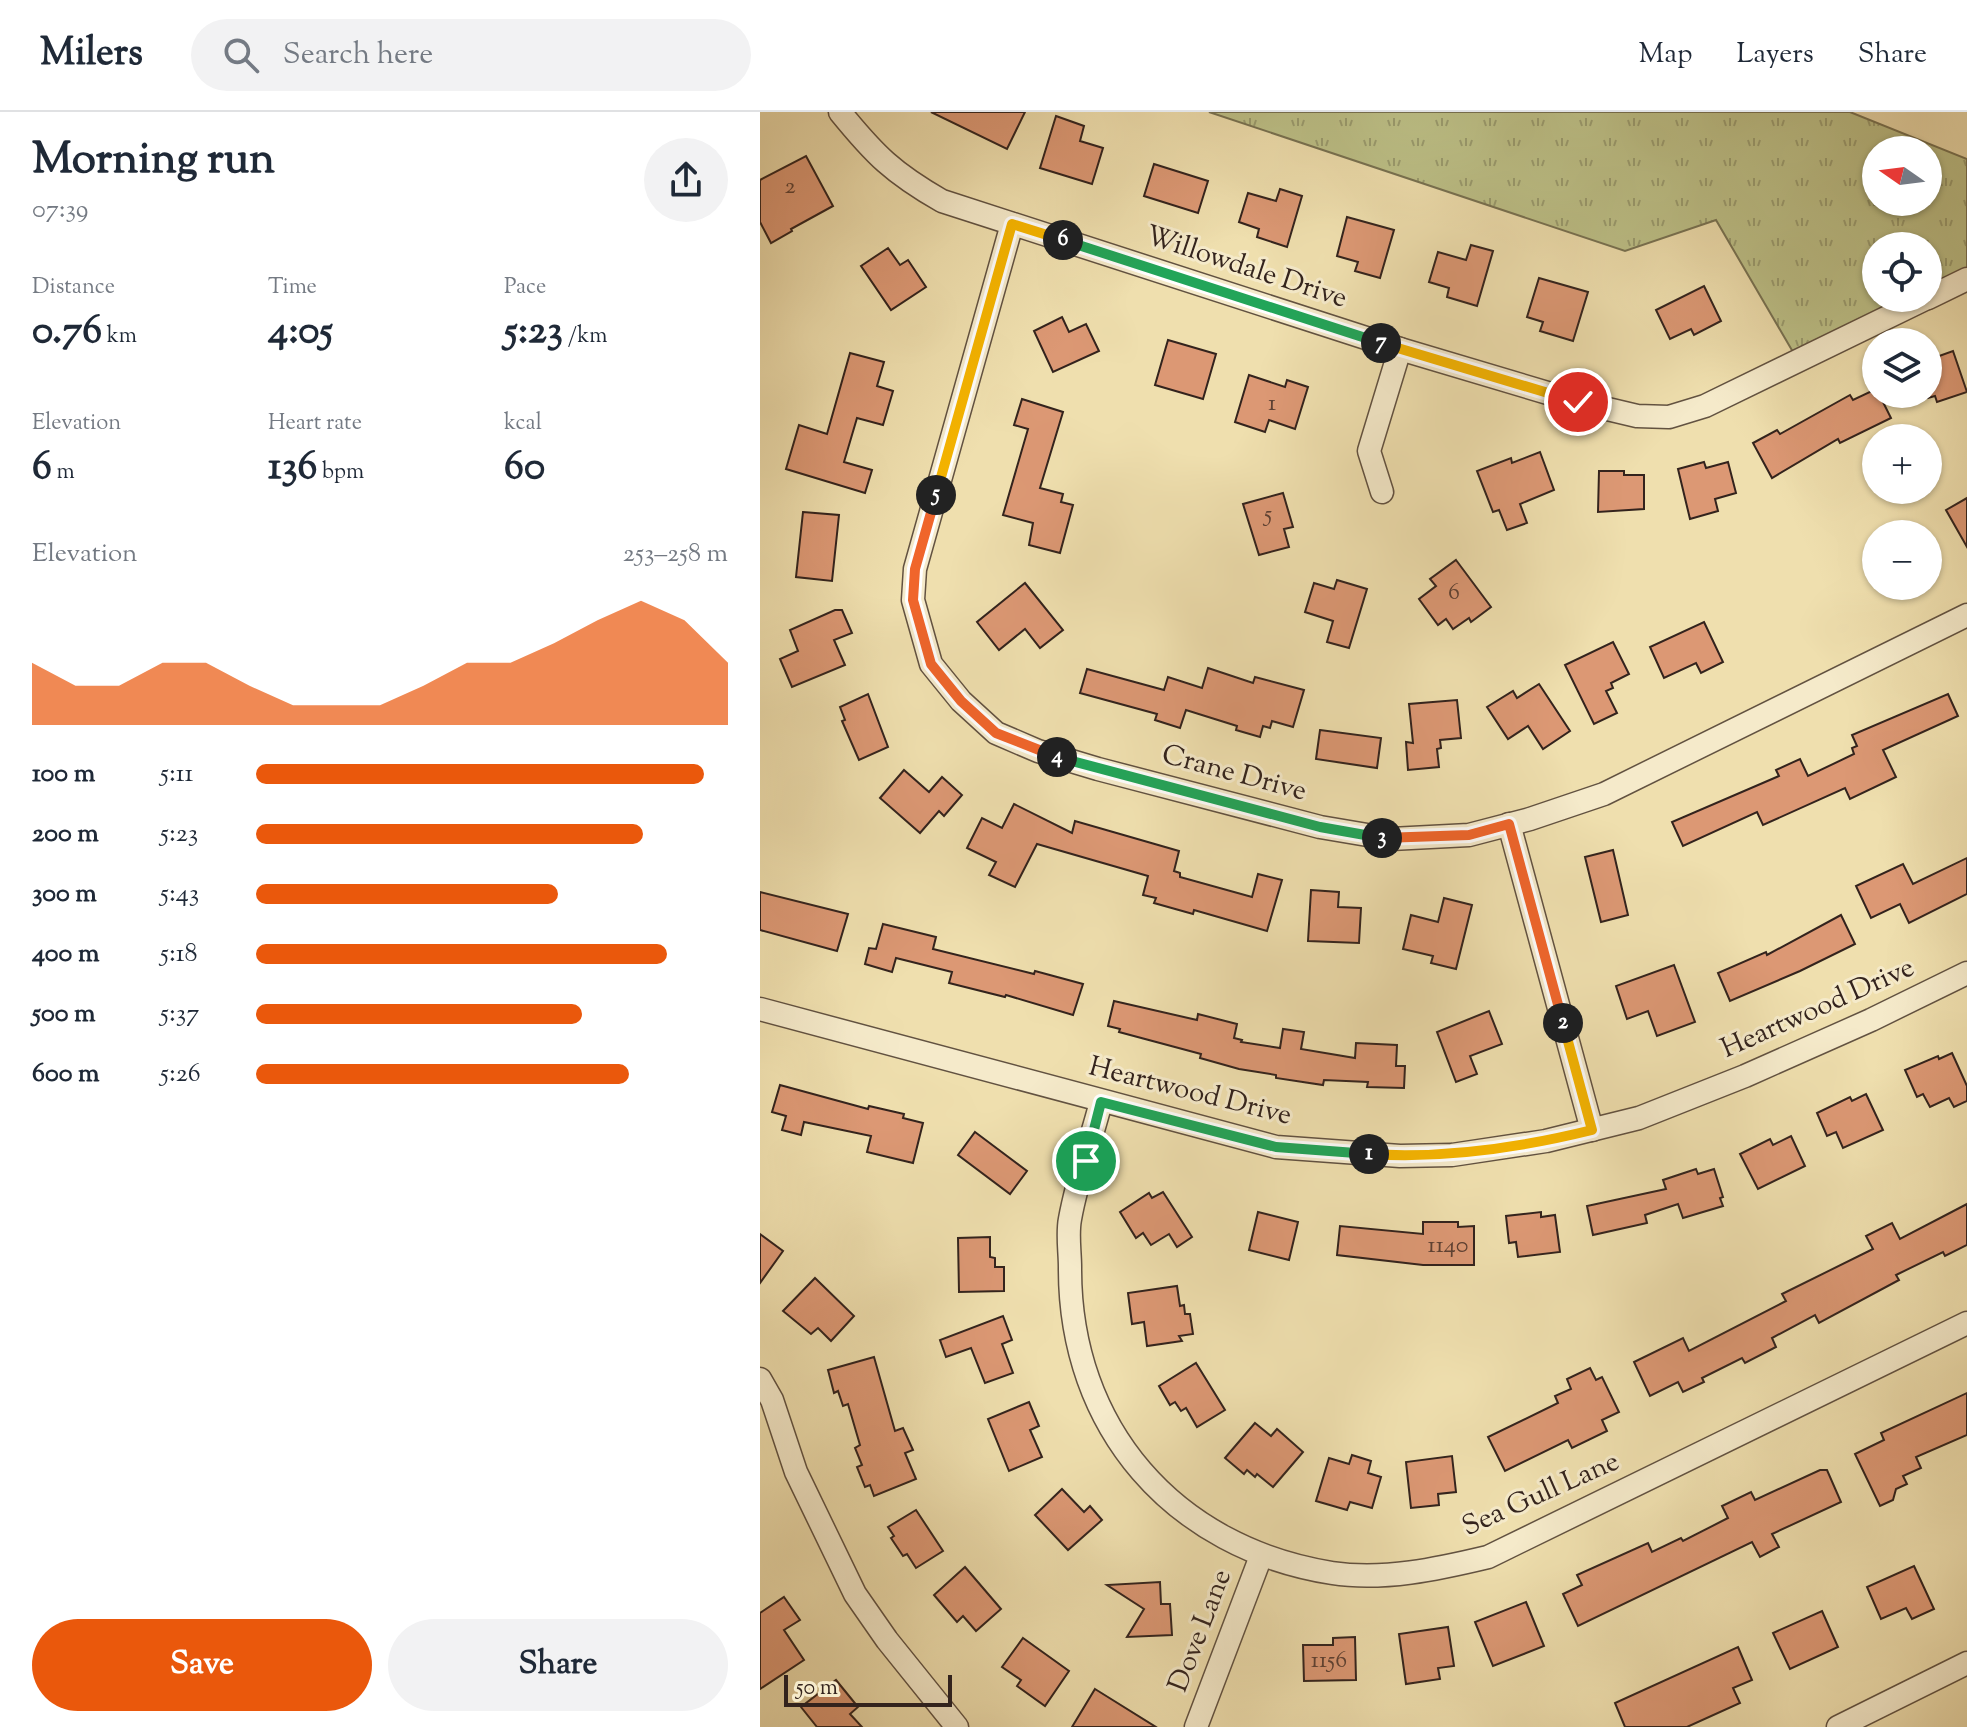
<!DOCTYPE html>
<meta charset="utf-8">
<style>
:root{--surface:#fff;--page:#f2f2f3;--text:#1f2937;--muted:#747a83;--line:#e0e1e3;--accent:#ea580c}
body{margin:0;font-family:"Sorts Mill Goudy",serif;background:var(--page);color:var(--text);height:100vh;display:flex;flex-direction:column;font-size:30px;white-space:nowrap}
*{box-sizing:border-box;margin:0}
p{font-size:26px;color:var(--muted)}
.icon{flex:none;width:44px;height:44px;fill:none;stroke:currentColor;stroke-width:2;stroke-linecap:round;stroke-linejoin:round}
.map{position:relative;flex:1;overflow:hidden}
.sheet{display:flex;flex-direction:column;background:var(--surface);width:760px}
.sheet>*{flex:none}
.needle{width:52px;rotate:284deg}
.controls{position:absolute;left:1102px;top:24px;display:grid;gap:16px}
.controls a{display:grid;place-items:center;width:80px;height:80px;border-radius:50%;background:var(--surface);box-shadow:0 2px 6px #0004;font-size:40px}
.scale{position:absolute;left:24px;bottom:20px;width:168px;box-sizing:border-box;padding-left:8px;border:4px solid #33231d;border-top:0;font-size:22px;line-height:28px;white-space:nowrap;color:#33231d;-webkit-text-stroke:6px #f5eaca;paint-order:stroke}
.pin{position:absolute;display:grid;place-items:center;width:68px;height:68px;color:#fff;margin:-34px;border:4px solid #fff;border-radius:50%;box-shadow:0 2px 8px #0007}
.km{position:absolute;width:40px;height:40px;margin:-20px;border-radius:50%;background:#222;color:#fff;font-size:22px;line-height:40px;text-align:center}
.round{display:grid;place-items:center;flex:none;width:84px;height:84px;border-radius:42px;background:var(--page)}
.overview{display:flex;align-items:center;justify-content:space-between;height:136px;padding:0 32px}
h1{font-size:44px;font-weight:800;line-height:60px}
.figures{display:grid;grid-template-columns:repeat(3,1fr);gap:12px;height:136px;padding:8px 32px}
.figures div{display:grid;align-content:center}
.figures b{font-size:40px;font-weight:800}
.figures small{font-size:22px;font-weight:400}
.figures p{font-size:22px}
.chart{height:224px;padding:16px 32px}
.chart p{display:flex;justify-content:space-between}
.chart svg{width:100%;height:144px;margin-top:8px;fill:var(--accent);opacity:.7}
.primary-button{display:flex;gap:16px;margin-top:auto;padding:16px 32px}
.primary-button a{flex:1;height:92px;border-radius:48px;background:var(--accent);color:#fff;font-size:32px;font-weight:800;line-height:92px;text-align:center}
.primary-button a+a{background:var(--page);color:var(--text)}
ul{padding:0 32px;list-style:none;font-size:26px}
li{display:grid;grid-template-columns:128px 96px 1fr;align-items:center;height:60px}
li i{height:20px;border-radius:10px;background:var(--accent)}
header{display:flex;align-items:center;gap:48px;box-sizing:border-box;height:112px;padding:0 40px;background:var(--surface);border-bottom:2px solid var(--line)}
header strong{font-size:38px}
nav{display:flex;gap:44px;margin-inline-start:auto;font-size:28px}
.search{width:560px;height:72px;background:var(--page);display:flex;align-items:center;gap:20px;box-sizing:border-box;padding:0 28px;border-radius:44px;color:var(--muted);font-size:30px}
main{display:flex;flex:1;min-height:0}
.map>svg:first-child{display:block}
.grass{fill:url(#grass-tufts);stroke:#787252;stroke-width:2;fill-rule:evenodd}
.building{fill:#dc9874;stroke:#33231d;stroke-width:2}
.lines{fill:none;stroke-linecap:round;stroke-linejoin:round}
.minor-casing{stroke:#625241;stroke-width:25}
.minor{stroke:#f5eaca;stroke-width:22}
.split-1-casing{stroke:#fff;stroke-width:16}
.split-2-casing{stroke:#fff;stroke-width:16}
.split-3-casing{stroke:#fff;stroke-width:16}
.split-4-casing{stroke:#fff;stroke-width:16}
.split-5-casing{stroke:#fff;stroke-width:16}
.split-6-casing{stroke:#fff;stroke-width:16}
.split-7-casing{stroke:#fff;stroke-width:16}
.split-8-casing{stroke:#fff;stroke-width:16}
.split-1{stroke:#22a559;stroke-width:10}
.split-2{stroke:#f5b400;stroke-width:10}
.split-3{stroke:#f0652b;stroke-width:10}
.split-4{stroke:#22a559;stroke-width:10}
.split-5{stroke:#f0652b;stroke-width:10}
.split-6{stroke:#f5b400;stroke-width:10}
.split-7{stroke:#22a559;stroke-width:10}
.split-8{stroke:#f5b400;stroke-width:10}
.labels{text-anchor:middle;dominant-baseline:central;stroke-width:6;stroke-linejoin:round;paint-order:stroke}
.number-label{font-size:24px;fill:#5d4033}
.street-label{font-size:28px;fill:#33231d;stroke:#f5eaca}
</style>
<header>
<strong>Milers</strong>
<div class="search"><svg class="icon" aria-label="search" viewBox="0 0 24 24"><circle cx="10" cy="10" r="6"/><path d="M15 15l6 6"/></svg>Search here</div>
<nav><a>Map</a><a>Layers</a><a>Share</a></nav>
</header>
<main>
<section class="sheet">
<div class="overview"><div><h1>Morning run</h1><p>07:39</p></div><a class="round"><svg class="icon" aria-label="share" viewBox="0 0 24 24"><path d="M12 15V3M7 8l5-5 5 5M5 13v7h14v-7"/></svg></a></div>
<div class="figures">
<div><p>Distance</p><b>0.76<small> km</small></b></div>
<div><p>Time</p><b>4:05</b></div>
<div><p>Pace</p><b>5:23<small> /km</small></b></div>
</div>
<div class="figures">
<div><p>Elevation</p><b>6<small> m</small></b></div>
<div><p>Heart rate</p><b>136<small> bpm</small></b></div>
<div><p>kcal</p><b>60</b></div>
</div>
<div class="chart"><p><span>Elevation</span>253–258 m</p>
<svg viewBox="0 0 160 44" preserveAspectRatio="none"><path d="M0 44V25L10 32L20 32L30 25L40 25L50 32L60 38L70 38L80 38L90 32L100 25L110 25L120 19L130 12L140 6L150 12L160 25V44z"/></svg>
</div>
<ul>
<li><b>100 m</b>5:11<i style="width:95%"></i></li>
<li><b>200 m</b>5:23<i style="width:82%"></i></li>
<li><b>300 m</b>5:43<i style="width:64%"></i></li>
<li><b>400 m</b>5:18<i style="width:87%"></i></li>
<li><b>500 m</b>5:37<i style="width:69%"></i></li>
<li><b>600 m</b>5:26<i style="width:79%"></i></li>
</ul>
<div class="primary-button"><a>Save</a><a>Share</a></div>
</section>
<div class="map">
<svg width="1207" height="1615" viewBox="0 0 1207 1615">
<defs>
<pattern id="grass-tufts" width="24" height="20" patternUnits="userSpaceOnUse" patternTransform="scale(2)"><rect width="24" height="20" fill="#bdc188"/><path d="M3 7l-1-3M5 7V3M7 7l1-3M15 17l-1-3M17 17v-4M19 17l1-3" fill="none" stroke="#9a9c6f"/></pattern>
</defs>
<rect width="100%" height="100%" fill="#efdfae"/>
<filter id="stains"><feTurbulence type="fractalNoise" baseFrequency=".0025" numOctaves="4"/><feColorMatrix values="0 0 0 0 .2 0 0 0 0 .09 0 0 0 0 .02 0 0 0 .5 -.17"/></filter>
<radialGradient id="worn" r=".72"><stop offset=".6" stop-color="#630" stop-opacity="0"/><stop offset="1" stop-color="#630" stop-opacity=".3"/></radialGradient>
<path class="grass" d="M449,0H1090L1207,47V161L1168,179V134H1116V186H1152L1033,240L956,108L865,139ZM1116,38H1168V90H1116Z"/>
<g class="building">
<path d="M171,0H265L247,37Z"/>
<path d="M296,4L324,14L320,29L343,36L332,72L280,56Z"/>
<path d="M46,44L73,94L31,117L32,119L11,131L0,110V68Z"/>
<path d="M394,52L448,69L438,101L384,84Z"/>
<path d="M520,77L542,84L527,135L497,125L499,117L479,110L488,81L516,89Z"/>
<path d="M587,105L634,118L620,166L595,159L598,150L577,144Z"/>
<path d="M711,133L733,139L717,194L687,185L689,176L669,170L678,140L706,148Z"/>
<path d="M128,136L140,153L148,148L166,175L131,198L101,154Z"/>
<path d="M779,166L828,180L813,229L780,219L783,210L767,205Z"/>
<path d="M944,174L961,209L934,223L931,217L910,227L896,198Z"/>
<path d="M302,205L309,220L326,212L339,239L293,260L274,219Z"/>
<path d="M408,228L456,242L443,287L395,273Z"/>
<path d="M1193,239L1207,280L1177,290L1175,284L1168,286V248Z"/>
<path d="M90,241L124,250L117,274L133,279L123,313L97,306L84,350L112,358L105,381L26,357L39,313L67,322Z"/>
<path d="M489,263L525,275L527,268L548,275L535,317L509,308L505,320L475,310Z"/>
<path d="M1116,277V282H1119L1131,306L1080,331L1078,327L1012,366L993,331L1017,318L1020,322L1090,283L1093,288Z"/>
<path d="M262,287L303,300L280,376L303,382L301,390L313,393L300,441L269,433L273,411L243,403L268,317L254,313Z"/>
<path d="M780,340L794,378L760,392L767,411L747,418L739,398L733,400L717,359L751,346L752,351Z"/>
<path d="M944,350L946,356L968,350L976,381L955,387L958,399L930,407L918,357Z"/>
<path d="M839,359H864V363H884V397L838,400Z"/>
<path d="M523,381L533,415L524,417L529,435L499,443L483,392Z"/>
<path d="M1207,386V435L1186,398Z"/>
<path d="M43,400L79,403L72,469L36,465Z"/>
<path d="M696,448L731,495L711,510L709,506L693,517L686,507L678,513L659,487L676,474L670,467Z"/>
<path d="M577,468L607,477L589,536L567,530L573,509L545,500L554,471L574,477Z"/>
<path d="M265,471L303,518L280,536L265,517L239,538L217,510Z"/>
<path d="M75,498H82L92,521L74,528L85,553L32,575L20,547L38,539L30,518Z"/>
<path d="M944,510L963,550L941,561L936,551L904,566L890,535Z"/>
<path d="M853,530L869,562L851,571L853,576L846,579L857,601L834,612L805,553Z"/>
<path d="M448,556L493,571L495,565L544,578L533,615L512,609L510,616L503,614L500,625L476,618L477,614L426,598L420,616L395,608L397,602L320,581L327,557L404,578L408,565L442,576Z"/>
<path d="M779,572L810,619L783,637L768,614L748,627L727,595L753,579L757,586Z"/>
<path d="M108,582L128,635L99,648L82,609L85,608L80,595Z"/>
<path d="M1188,582L1198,604L1123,638L1136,665L1090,687L1085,676L1003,713L997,700L923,734L912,710L1019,664L1016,658L1040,647L1048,664L1094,642L1092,636L1097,634L1092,623Z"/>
<path d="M697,588L701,626L680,628L681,636L677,637L679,655L648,658L646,630L653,631L649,592Z"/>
<path d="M560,618L621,626L617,656L556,647Z"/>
<path d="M144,658L169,680L182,665L202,683L184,704L179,699L160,721L120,686Z"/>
<path d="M254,692L312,721L315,709L419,739L414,759L420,761V765L492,785L498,762L522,768L507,819L434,798L433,802L394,791L396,786L383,783L388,764L277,732L255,775L229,763L236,750L207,736L222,706L242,716Z"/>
<path d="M853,738L868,803L841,810L825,745Z"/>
<path d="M1207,746V782L1149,811L1140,792L1111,806L1096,774L1143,752L1153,772Z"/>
<path d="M551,778L579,780L578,795L601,796L599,831L548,829Z"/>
<path d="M0,780L88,802L77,839L0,818Z"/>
<path d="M684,786L712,793L696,857L671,851L673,844L643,837L651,803L678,810Z"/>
<path d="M1081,803L1095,832L1040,859L970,889L958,861L1006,840L1007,843Z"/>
<path d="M123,812L176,825L173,837L274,862L275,859L323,872L313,903L246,883L245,885L189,871L192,860L136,846L132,860L105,852L109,836L116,837Z"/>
<path d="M914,853L935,910L897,924L888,899L867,907L856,874Z"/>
<path d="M354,889L437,908L438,902L477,912L474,926L482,928L481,930L520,936L523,917L544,920L541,937L595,946L596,931L637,933L636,954H645L644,976L607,975L608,970L564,968L563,973L516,966V963L479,957L440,946L441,942L359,920L360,917L348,914Z"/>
<path d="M729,899L742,932L710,944L717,962L696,970L677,920Z"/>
<path d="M1192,941L1207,974V989L1194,995L1189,986L1170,995L1163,982L1157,985L1145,958L1178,944L1179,947Z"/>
<path d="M20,973L108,997L109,994L144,1002L143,1006L163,1011L153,1051L107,1040L111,1024L44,1010L41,1023L22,1018L26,1004L12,1000Z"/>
<path d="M1106,982L1123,1018L1083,1036L1076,1020L1067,1024L1057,1001L1090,985L1092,989Z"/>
<path d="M215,1020L267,1059L250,1082L198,1043Z"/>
<path d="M1031,1024L1045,1054L998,1077L980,1042L1010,1027L1013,1033Z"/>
<path d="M936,1057L938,1062L954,1057L963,1085L960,1086L963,1094L923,1106L918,1092L885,1103L887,1111L833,1123L827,1094L906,1077L903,1068Z"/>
<path d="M403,1080L432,1125L417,1135L409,1122L391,1133L383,1121L376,1126L360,1100L389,1081L392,1086Z"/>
<path d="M1207,1092V1133L1185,1144L1183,1140L1136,1163L1139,1168L1059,1211L1055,1203L1012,1226L1016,1235L985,1251L982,1246L942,1266L944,1270L923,1280L918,1270L890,1284L874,1250L923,1226L929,1239L1026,1189L1022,1182L1113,1137L1106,1124L1132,1111L1140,1127Z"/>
<path d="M498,1100L538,1110L529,1148L489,1138Z"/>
<path d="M781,1100V1105L795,1103L800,1140L758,1145L756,1130L749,1131L746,1104Z"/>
<path d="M663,1110H698V1115L714,1114V1153H663L577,1143L580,1114L663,1122Z"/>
<path d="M0,1122L23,1139L0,1171Z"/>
<path d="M230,1125V1145L235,1146V1155H244V1179L199,1180L198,1126Z"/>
<path d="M55,1166L94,1204L71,1229L58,1216L51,1222L23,1199Z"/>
<path d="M417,1174L420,1194L424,1193L425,1202H430L433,1222L419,1224L422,1229L387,1234L384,1210L372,1212L368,1181Z"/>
<path d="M243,1204L252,1228L242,1232L253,1261L225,1271L211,1236L186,1245L180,1228Z"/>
<path d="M114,1245L135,1319L143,1316L153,1338L145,1341L156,1367L114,1384L110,1373L105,1375L97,1355L102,1353L95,1336L100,1333L88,1292L83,1294L78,1279L74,1281L68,1258Z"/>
<path d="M436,1251L465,1298L437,1315L426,1296L421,1299L415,1290L410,1293L399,1274Z"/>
<path d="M830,1256L836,1268L842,1265L859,1300L842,1308L847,1319L812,1336L808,1328L745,1359L728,1325L798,1291L795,1284L811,1277L807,1267Z"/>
<path d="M1207,1281V1323L1156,1345L1161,1356L1143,1364L1147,1372L1136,1377L1133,1388L1120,1394L1095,1342L1124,1328L1121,1321Z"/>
<path d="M269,1290L279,1314L270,1318L282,1345L249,1359L228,1307Z"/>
<path d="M495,1311L511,1324L517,1317L543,1340L513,1375L497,1362L495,1365L487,1358L484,1362L465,1346Z"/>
<path d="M592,1343L611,1349L608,1361L621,1365L612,1396L590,1390L587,1398L556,1389L569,1346L589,1352Z"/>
<path d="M692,1344L696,1380L678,1382L679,1393L651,1396L646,1350Z"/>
<path d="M1060,1358H1067L1081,1390L1012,1422L1019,1435L1000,1445L992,1430L818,1514L803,1482L822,1473L817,1463L888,1431L892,1440L921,1426L923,1429L968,1406L962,1394L991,1380L995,1388Z"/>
<path d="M302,1377L324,1400L330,1394L342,1408L308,1438L275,1403Z"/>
<path d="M156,1398L183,1439L156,1456L147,1442L143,1444L131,1426L134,1424L128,1415Z"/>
<path d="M1154,1454L1174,1497L1152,1507L1146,1496L1121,1507L1107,1475Z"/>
<path d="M205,1455L241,1497L216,1519L203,1504L197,1510L174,1483Z"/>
<path d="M400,1470L401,1492H410L412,1523L367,1525L384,1497L347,1473Z"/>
<path d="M24,1485L40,1508L24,1518L44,1548L0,1577V1501Z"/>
<path d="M766,1490L784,1534L733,1554L715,1510Z"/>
<path d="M1062,1499L1078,1535L1030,1557L1013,1521Z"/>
<path d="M688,1515L694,1554L678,1556L680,1567L646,1572L639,1522Z"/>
<path d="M595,1525L596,1568L544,1569L543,1533H573V1526Z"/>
<path d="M263,1526L309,1559L285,1594L257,1574L261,1568L242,1555Z"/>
<path d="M978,1535L992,1568L973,1576L980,1591L927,1615H865L855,1591Z"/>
<path d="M76,1568L98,1595L90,1602L102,1615H57L41,1595Z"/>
<path d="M335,1577L396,1615H312Z"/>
</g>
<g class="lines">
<defs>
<g id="minor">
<path d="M80,0C115,43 133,61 182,89L640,237L818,290L877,304L909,305L945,294L1167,186"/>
<path d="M252,112L155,457L153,488L171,552L201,589L236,621L278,639L338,657L560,715L631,727L709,723L770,707L844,682L1207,503"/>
<path d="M1168,186L1207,167"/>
<path d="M622,380L609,339L640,237"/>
<path d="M749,712L832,1018"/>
<path d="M0,897L516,1035L640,1044L692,1043L786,1029L879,1006L985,964L1111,908L1207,861"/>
<path d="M341,990C331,1028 317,1068 310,1107C307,1122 310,1140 310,1155C309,1316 414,1436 572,1461C623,1469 678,1457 728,1445L1207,1211"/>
<path d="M0,1267L12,1288L36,1360L95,1482L127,1528L197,1615"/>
<path d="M436,1615L501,1444"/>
<path d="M1078,1615L1207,1551"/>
</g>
</defs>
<use href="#minor" class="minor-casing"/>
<use href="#minor" class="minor"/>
</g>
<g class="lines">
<defs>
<path id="split-1" d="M326,1049L341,990L516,1035L609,1042"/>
<path id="split-2" d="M609,1042C684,1047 759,1036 832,1018L803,911"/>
<path id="split-3" d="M622,726L709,723L749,712L803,911"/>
<path id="split-4" d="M297,645L560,715L622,726"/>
<path id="split-5" d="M176,383L155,457L153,488L171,552L201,589L236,621L297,645"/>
<path id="split-6" d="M176,383L252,112L303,128"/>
<path id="split-7" d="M303,128L621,231"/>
<path id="split-8" d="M621,231L818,290"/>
</defs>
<use href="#split-1" class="split-1-casing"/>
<use href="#split-2" class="split-2-casing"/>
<use href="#split-3" class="split-3-casing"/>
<use href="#split-4" class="split-4-casing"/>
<use href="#split-5" class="split-5-casing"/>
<use href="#split-6" class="split-6-casing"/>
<use href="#split-7" class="split-7-casing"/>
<use href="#split-8" class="split-8-casing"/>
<use href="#split-1" class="split-1"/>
<use href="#split-2" class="split-2"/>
<use href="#split-3" class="split-3"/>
<use href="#split-4" class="split-4"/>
<use href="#split-5" class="split-5"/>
<use href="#split-6" class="split-6"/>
<use href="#split-7" class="split-7"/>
<use href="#split-8" class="split-8"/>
</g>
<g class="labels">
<g class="number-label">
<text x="30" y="75">2</text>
<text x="512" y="292">1</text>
<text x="508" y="403">5</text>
<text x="694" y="481">6</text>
<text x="688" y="1134">1140</text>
<text x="569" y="1549">1156</text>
</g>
<g class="street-label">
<text transform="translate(486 156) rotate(18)">Willowdale Drive</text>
<text transform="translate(474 662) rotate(15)">Crane Drive</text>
<text transform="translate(1058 897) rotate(-24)">Heartwood Drive</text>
<text transform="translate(430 980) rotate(14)">Heartwood Drive</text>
<text transform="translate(781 1383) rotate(-24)">Sea Gull Lane</text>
<text transform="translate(441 1519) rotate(-69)">Dove Lane</text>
</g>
</g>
<rect width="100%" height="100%" filter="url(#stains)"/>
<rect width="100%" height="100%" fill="url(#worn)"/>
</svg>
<div class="controls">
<a><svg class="needle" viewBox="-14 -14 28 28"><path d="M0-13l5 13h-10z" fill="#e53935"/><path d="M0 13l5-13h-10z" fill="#747a83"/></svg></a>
<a><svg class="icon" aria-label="locate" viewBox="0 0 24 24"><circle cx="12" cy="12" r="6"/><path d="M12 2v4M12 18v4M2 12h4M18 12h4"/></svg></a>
<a><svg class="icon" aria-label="layers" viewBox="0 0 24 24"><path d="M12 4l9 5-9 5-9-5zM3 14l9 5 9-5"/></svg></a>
<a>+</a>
<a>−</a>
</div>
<div class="scale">50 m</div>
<div class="pin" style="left:326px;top:1049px;background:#1e9e55"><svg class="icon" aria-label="arrive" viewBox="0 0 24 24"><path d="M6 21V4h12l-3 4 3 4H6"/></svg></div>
<div class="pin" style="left:818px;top:290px;background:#d93025"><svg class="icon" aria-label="check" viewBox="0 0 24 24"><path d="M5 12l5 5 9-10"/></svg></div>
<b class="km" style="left:609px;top:1042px">1</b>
<b class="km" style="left:803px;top:911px">2</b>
<b class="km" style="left:622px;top:726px">3</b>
<b class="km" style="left:297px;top:645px">4</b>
<b class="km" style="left:176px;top:383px">5</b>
<b class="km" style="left:303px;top:128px">6</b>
<b class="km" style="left:621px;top:231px">7</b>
</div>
</main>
